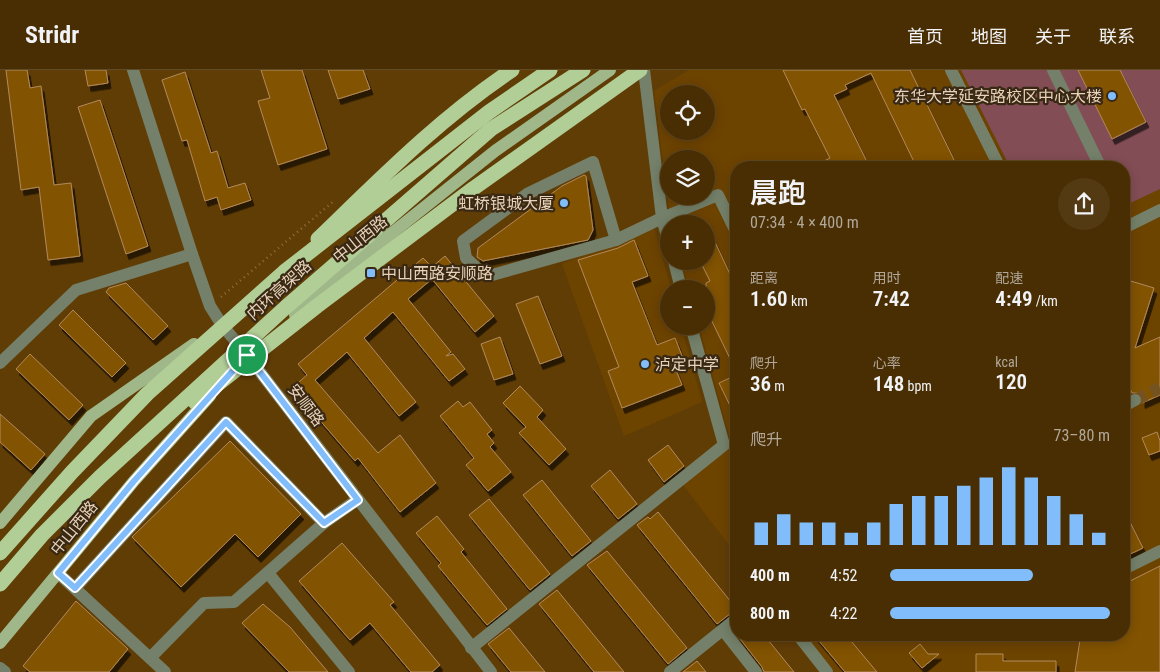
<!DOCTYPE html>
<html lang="zh">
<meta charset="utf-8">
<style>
:root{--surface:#492e04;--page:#533a13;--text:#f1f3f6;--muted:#b1a89a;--line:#614a26;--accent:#81bdfa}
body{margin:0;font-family:"Roboto Condensed","Noto Sans SC",sans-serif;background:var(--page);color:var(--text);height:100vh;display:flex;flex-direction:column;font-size:19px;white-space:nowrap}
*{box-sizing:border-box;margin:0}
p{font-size:16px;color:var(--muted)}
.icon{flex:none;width:28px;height:28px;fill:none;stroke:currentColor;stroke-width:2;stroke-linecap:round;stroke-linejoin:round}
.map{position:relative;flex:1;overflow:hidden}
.side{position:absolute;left:730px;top:91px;width:400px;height:480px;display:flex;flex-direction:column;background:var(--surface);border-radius:20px;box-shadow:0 2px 12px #0003,0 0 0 1px var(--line)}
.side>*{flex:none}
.controls{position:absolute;left:660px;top:15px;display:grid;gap:10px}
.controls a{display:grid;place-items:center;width:55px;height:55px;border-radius:50%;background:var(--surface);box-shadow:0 2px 12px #0003,0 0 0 1px var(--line);font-size:25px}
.pin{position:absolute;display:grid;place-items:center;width:42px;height:42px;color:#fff;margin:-21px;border:2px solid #fff;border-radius:50%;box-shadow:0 1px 5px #0007}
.round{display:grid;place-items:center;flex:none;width:52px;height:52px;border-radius:26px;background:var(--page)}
.head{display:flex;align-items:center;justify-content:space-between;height:85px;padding:0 20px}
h1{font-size:28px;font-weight:600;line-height:38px}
.stats{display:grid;grid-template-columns:repeat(3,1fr);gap:8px;height:85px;padding:5px 20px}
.stats div{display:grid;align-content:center}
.stats b{font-size:21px;font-weight:600}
.stats small{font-size:14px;font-weight:400}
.stats p{font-size:14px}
.chart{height:140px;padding:10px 20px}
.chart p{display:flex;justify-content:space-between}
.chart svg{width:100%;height:90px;margin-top:5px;stroke:var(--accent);stroke-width:6}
ul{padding:0 20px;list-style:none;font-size:16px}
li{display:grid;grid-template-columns:80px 60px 1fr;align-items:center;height:38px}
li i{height:12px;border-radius:6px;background:var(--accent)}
header{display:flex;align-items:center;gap:30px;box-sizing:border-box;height:70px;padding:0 25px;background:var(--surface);border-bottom:1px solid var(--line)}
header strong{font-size:24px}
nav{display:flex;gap:28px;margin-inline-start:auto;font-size:18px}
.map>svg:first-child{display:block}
.built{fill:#6d4300;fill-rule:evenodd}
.green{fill:#834d55}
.building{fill:#825206;stroke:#b38a5a;filter:url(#shadow)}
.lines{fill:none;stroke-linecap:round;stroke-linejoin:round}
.minor-tunnel{stroke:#755321;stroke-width:12;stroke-dasharray:12 6;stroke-linecap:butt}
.path{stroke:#8e6f42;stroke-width:2.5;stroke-dasharray:1 4;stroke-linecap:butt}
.minor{stroke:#748069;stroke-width:12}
.major{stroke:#a0b889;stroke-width:12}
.highway{stroke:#b1ce96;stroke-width:15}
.highway-bridge{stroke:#b1ce96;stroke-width:15}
.route-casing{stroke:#fff;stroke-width:10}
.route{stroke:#81bdfa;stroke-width:6}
.poi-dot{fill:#81bdfa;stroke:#392914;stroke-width:2}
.labels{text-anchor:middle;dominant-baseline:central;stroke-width:4.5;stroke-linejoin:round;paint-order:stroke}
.poi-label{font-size:16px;fill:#e8d2b9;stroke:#392914;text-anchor:end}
.street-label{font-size:16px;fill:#e8d2b9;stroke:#392914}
</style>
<header>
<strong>Stridr</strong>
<nav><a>首页</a><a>地图</a><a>关于</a><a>联系</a></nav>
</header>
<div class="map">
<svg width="1160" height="602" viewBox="0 0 1160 602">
<defs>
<filter id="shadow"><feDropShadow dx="3" dy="5.5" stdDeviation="0" flood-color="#0009"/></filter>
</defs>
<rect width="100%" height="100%" fill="#613d06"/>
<g class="built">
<path d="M689,0H1160V602H826L798,565H1124V98H736V484L680,411L730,368L699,256H706V219H689L681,191H706V154H671L654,21ZM669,24H706V61H669ZM669,89H706V126H669Z"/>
<path d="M654,158L671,219H669V256H681L702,332L624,366L562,194Z"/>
</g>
<path class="green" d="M961,0H1160V119L1124,136V98L1010,97Z"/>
<g class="building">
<path d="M6,0H27L30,18L41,16L54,115L71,113L80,186L48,190L39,117L21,120Z"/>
<path d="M85,0H106L108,13L88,16Z"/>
<path d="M261,0H302L327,79L278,95L258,31L270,28Z"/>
<path d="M328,0H363L370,19L338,29Z"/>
<path d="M783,0H910L958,98H917L871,3L845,15L847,19L834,25L870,98H810L830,88L805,39L802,40Z"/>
<path d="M1078,0H1120L1146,52L1112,69Z"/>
<path d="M185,2L211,83L217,81L228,118L245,113L251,130L221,140L217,127L205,131L187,70L182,71L162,10Z"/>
<path d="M100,30L148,176L126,184L78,37Z"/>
<path d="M584,105L586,106L593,160L588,170L483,191L477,187L478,178L562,116Z"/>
<path d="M706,153L736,217V301L706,239V213L710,211L700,191H706Z"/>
<path d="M634,170L648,206L632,212L657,275L675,268L684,291L674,295L682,315L622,338L608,301L619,297L578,190L618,178Z"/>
<path d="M445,186L494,246L475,262L432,209L408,229L451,282L446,286L453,284L465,299L449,311L393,242L364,268L416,332L399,346L347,282L315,310L378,383L400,365L436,413L400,442L358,388L355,391L292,318L307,305L298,294L423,188L432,197Z"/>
<path d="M1124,209L1154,218L1135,278L1160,267V325L1142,333V326L1139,323H1132L1124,305Z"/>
<path d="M126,213L168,256L153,270L106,222L109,218Z"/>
<path d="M538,226L562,286L540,294L516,234Z"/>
<path d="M73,240L126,293L112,307L59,255Z"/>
<path d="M500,267L513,304L494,310L481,274Z"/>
<path d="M30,284L83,335L69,350L16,299Z"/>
<path d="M736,305V348L719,313Z"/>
<path d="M520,316L543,340L537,347L566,379L549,395L519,363L526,357L503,333Z"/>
<path d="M458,331L463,337L470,332L492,360L487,364L494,373L490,377L511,402L488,421L466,395L474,388L440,346Z"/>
<path d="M0,344L45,384L31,400L0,372Z"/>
<path d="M1157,362L1160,371V381L1149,385L1142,368Z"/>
<path d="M230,371L301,444L258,487L235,464L181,517L132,467Z"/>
<path d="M668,375L684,396L664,412L648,390Z"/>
<path d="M610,400L637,434L618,449L591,416Z"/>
<path d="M542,410L591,471L572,486L523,425Z"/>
<path d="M489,429L550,504L530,520L469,445Z"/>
<path d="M1124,440L1143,478L1124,487Z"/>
<path d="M658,442L736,538V541L731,543L717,554L637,455L648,447L650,449Z"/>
<path d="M437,446L464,479L461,482L507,539L487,555L438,496L441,493L416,463Z"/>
<path d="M342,473L394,532L390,535L440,595L432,602H411L370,553L350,570L299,511Z"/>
<path d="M607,481L687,578L668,594L587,495Z"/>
<path d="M1160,496V602H1075L1080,570L1085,565H1124V514Z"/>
<path d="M557,520L624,602H594L539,534Z"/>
<path d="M76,531L128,579L109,602H30L23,596Z"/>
<path d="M263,534L290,557L328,602H289L242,553Z"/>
<path d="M509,558L545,602H511L488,574Z"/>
<path d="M737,565H764L794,602H764L762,597Z"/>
<path d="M814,565H846L877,602H845Z"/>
<path d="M920,574L928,584H939L922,598L909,583Z"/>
<path d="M976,584H1003V591H1056V602H976Z"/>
<path d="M697,591L706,602H683Z"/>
</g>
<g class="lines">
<path class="minor-tunnel" d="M1135,330L1160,318"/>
<path class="path" d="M221,227L335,130"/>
<g class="minor">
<path d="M133,0L192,184L210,236L222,255L247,285L491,602"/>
<path d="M644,0L662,148L669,174"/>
<path d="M951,0L1000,98"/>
<path d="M1053,0L1101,98"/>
<path d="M593,92L616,170L492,205L480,201L466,188L463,171L527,124Z"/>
<path d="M1124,158L1160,140"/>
<path d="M616,170L662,148L718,125L736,162"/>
<path d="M674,191L681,219"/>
<path d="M0,293L76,220L192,184"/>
<path d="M1124,336L1135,330"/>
<path d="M1124,499L1160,481"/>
<path d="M58,503L165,602"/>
<path d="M268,503L349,602"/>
<path d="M75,518L226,352L324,453"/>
<path d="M723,560L756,602"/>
<path d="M798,565L827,602"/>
<path d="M471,578L724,375L691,256"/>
<path d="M150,588L204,533L234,532L324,453L357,430"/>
<path d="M0,598L5,602"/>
<path d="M670,602L736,549"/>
</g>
<g class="major">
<path d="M295,245L362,187L495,81L610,0"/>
<path d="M0,453L91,346L194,274"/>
<path d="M0,573L134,411L210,326"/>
</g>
<path class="highway" d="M318,169C380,109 440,48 512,0"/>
<g class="highway-bridge">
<path d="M195,332L317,236L474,118L640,0"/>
<path d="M0,483L72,402L147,324L284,202L489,42L550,0"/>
<path d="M0,514L42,465L100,407L286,237L491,59L583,0"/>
</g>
</g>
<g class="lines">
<defs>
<path id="route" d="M247,285L358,430L324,453L226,352L75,518L58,503L134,411Z"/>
</defs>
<use href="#route" class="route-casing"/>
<use href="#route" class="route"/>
</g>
<g class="poi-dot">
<circle cx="1112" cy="26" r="5"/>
<circle cx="564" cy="133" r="5"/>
<rect x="366" y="198" width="10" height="10" rx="2.5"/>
<circle cx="645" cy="294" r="5"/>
</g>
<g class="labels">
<g class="poi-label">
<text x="1102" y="26">东华大学延安路校区中心大楼</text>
<text x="554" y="133">虹桥银城大厦</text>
<text x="381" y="203" text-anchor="start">中山西路安顺路</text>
<text x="655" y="294" text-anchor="start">泸定中学</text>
</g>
<g class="street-label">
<text transform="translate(360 169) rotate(-39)">中山西路</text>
<text transform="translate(279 220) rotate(-42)">内环高架路</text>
<text transform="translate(306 335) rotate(53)">安顺路</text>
<text transform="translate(74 458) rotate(-51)">中山西路</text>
</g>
</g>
</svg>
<div class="controls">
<a><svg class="icon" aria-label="locate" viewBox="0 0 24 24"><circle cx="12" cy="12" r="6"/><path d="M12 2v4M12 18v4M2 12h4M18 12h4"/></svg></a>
<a><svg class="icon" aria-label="layers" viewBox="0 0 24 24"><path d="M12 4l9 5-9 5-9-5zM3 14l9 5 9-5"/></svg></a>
<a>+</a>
<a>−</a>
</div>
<div class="pin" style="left:247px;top:285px;background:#1e9e55"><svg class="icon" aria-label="arrive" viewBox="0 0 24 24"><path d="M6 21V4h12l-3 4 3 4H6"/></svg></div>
<section class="side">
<div class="head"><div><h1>晨跑</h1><p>07:34 · 4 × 400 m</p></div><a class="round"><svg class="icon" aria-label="share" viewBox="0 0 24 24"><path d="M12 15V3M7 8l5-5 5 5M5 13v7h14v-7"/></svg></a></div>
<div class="stats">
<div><p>距离</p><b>1.60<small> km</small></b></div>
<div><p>用时</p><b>7:42</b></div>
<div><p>配速</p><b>4:49<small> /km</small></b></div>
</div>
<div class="stats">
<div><p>爬升</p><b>36<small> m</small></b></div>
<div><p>心率</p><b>148<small> bpm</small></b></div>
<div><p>kcal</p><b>120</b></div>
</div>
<div class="chart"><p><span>爬升</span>73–80 m</p>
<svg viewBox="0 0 160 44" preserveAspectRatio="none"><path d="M5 44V33M15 44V29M25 44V33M35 44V33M45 44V38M55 44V33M65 44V24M75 44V20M85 44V20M95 44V15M105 44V11M115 44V6M125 44V11M135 44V20M145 44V29M155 44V38"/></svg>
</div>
<ul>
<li><b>400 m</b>4:52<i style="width:65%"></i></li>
<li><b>800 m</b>4:22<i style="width:100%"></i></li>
</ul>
</section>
</div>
